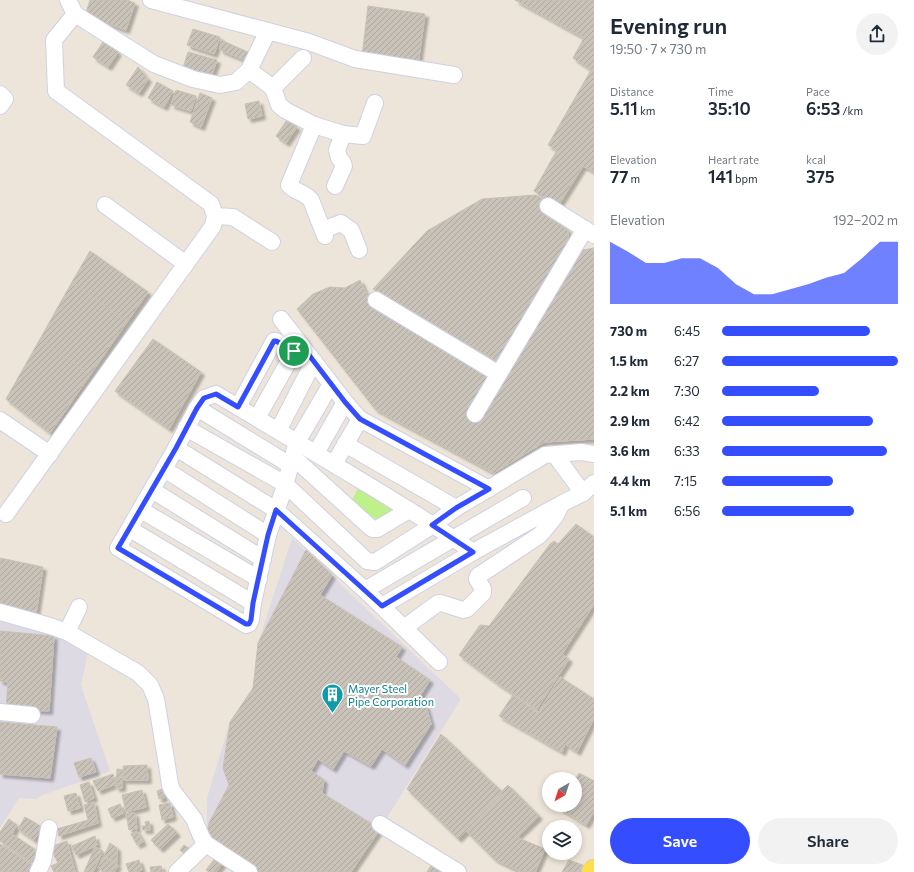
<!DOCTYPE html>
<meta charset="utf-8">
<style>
:root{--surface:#fff;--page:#f2f2f3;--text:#1f2937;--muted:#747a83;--accent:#334dff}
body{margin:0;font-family:Commissioner,sans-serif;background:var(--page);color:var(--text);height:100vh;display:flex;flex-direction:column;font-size:15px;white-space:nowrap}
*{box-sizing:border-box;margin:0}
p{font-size:13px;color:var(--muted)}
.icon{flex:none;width:22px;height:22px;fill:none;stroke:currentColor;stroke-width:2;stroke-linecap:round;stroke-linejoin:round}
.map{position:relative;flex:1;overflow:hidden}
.sheet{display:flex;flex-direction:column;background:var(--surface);width:320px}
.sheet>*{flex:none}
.needle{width:26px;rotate:219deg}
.buttons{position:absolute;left:542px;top:772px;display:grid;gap:8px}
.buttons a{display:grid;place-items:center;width:40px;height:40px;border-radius:50%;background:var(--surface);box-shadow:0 2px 6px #0003;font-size:20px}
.pin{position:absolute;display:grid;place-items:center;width:34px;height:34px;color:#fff;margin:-17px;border:2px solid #fff;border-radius:50%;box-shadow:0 1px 4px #0007}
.round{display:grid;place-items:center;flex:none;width:42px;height:42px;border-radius:21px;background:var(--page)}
.overview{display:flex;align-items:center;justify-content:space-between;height:68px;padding:0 16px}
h1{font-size:22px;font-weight:600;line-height:30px}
.metrics{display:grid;grid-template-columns:repeat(3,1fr);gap:6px;height:68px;padding:4px 16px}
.metrics div{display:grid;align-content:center}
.metrics b{font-size:17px;font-weight:600}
.metrics small{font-size:11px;font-weight:400}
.metrics p{font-size:11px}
.chart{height:112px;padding:8px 16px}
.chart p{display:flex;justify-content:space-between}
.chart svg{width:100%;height:72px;margin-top:4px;fill:var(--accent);opacity:.7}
.primary-button{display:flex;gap:8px;margin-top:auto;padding:8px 16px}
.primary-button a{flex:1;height:46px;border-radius:24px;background:var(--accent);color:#fff;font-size:16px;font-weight:600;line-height:46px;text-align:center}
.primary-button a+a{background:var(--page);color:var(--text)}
ul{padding:0 16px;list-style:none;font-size:13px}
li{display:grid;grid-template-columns:64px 48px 1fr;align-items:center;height:30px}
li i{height:10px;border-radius:5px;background:var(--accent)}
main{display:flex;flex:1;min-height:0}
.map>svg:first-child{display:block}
.industrial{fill:#dedae4}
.pitch{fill:#bff18a}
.building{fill:url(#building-hatch);stroke:#c8c1b2;filter:url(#shadow)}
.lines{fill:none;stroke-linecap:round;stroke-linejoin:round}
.minor-casing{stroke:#ced1e3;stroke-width:18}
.major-casing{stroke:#c7c7c7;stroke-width:22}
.minor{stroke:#fff;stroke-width:16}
.major{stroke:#fdde4d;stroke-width:21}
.route-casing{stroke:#fff;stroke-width:8}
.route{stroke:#334dff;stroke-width:5}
.labels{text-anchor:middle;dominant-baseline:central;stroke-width:4;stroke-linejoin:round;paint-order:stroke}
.culture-label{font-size:11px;fill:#0d838f;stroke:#fff;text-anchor:start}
</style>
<main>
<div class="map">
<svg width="594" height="872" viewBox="0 0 594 872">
<defs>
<pattern id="building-hatch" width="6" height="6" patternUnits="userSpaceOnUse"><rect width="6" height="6" fill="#c8c2b9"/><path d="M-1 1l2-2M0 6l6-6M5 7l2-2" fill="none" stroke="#aca79f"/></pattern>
<filter id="shadow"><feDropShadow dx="3.5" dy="3.5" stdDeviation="1" flood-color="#0004"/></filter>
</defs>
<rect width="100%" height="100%" fill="#ede5d9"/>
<g class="industrial">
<path d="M292,538L461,699L380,829L351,872H259L207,835V798L230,722L253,688L258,643Z"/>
<path d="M0,619L49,632L89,648L81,685L110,771L43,795L36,799L19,798L0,828Z"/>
</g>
<path class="pitch" d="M359,486L393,506L383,523L350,504Z"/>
<g class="building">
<path d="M90,0H127L135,3L126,30L85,16Z"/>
<path d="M515,0H594V172L583,166L558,206L534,191L557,150L548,145L591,70L573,58L584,38Z"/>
<path d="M368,6L425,14L418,64L362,56Z"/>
<path d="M193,29L220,37L214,54L187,45Z"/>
<path d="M221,40L250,53L247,61L220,50Z"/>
<path d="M103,42L118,52L108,67L93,57Z"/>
<path d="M188,52L217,60L211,77L183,68Z"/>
<path d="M138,67L148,79L139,93L126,85Z"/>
<path d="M157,82L173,91L164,107L148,98Z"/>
<path d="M176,90L196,96L191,111L171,105Z"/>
<path d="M200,93L212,98L201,127L190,122Z"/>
<path d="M259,101L262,116L248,119L245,104Z"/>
<path d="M287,120L297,127L286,143L276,136Z"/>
<path d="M535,195L547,201L541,213L567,229L569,242L498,362L373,289L427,231L482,199Z"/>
<path d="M594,248V439L544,442L494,473L375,409L297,309L313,294L330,287L345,288L360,280L372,307L489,375L468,412L481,420L583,250Z"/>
<path d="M90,251L148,292L127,322L72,282Z"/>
<path d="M72,282L127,322L90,375L40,339Z"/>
<path d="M40,339L90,375L50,433L6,399Z"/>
<path d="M153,339L201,372L169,429L115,391Z"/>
<path d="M576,524L594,537V604L562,654L569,659L537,709L498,684L459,655L480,625L489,626L550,544L554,541L558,544Z"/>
<path d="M306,550L332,575L320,595L402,647L396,657L430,680L418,699L426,706L431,724L405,765L382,749L371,766L344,751L333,769L318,759L311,771L324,780L322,793L380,829L351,872H259L207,835L209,823L229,785L223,768L230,722L253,688L258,643Z"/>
<path d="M0,558L43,567L36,614L0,605Z"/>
<path d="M0,631L54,636L49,711L6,709L8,682L0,681Z"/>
<path d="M560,677L594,699V718L577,752L565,744L562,752L499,716L513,695L538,713Z"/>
<path d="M0,722L57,727L50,778L0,774Z"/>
<path d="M441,734L501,791L499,794L501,795L458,839L407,789Z"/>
<path d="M91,758L96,772L79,777L74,763Z"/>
<path d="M147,765L148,780H124L123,766Z"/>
<path d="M117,769L123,770L122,788H116Z"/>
<path d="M579,773L594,781V813H593L586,825L560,809L562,805H575V780Z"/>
<path d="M113,774L116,784L98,791L93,781Z"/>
<path d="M89,782L94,798L85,802L80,785Z"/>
<path d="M508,785L539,816L494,859L466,831L502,795L500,793Z"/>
<path d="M162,789L164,798L159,799L157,791Z"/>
<path d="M142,790L146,807L126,812L122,795Z"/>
<path d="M76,793L80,808L68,811L64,796Z"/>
<path d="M94,802L98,823L59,836L57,829L88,820L84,805Z"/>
<path d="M170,803L173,817L162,820L159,805Z"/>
<path d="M120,804L124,813L112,818L108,809Z"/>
<path d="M135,813L137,829L129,830L126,814Z"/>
<path d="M25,817L42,827L34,840L18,829Z"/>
<path d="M9,819L17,825L12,834L39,852L33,863L0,841V832Z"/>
<path d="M149,821L150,830H143L142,826H146L145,822Z"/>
<path d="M168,824L177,833L160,849L151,840Z"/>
<path d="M137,831L143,842L137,845L131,834Z"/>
<path d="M95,836L97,845L76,855L72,846Z"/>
<path d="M516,837L545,849L535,872H521L494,859Z"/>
<path d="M67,841L75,872H54L51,866L58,863L50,847Z"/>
<path d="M110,843L117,848V863L104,856Z"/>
<path d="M0,844L34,866L32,872H0Z"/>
<path d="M184,845L190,849L185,854L180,850Z"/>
<path d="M95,847L103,851L93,872H84Z"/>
<path d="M103,857L118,865L114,872H104L98,868Z"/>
<path d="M216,857L223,863L216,872H209L206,870Z"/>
<path d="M139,860L142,870L134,872H129L126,864Z"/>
<path d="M569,860L588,867L584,872H562Z"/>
<path d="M432,864L444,872H427Z"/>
<path d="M161,866L163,872H151L150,867Z"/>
</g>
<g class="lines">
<defs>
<g id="minor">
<path d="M68,0L75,14L154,64L193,79L220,85L236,82L249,70L268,31"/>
<path d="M151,0L309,42L355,59L454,75"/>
<path d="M249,70L273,88L279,105L285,110L314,125L343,134L363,136L375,103"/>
<path d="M273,88L303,58"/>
<path d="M0,94L5,99L0,106"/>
<path d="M314,125L289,185C294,192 305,192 311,200L325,236"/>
<path d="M335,186L344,166L343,163L339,158L337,150L343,134"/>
<path d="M105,205L186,264"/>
<path d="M548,206L594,235"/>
<path d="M215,216L233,217L272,242"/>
<path d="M323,230L341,223L351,230L359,250"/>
<path d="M376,300L499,374"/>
<path d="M281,319L345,402L360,419L489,489"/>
<path d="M331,384L297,442L284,489L268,535L253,603L251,620L249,624L246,625L118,548L176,448L197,408L204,398L216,394C263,422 309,449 355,477C395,501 435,525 473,552"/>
<path d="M238,407L274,341H276L294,351"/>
<path d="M197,408L290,465"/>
<path d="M475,414L585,229"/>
<path d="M257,418L299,343"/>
<path d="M0,420L50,454"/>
<path d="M186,428L285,484L367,561L375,562L433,525L456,508L545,455L581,452L594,454"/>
<path d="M278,431L314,361"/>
<path d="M345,444L456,508"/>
<path d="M176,448L276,510L365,590L439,662"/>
<path d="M316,453L345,402"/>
<path d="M555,455L583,493"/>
<path d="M293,457L370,527L373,529H377L409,510"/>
<path d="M334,464L360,419"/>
<path d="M164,469L268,535"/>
<path d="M152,490L263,559"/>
<path d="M141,510L259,579"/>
<path d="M6,514L213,226L215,216L211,204L56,91L54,40L75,14"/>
<path d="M130,529L253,603"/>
<path d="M365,590L523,498"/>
<path d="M382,606L473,552L561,504L583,493L594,483"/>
<path d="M0,612L50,626L67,632L138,673L150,685L156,699L167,765L170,785L172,790L194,819L201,836L206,844L249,872"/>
<path d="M404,628L438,603H441L463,610L467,609L483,593V589L477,579L478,576L540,535L555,517L561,505"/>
<path d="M67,632L79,607"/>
<path d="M0,712L32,715"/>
<path d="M380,824L458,872"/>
<path d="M38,872L43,861L49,828"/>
<path d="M177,872L206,844"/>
</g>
<path id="major" d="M592,872L594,870"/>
</defs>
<use href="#minor" class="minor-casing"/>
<use href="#major" class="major-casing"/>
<use href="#minor" class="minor"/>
<use href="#major" class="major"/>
</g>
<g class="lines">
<defs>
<path id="route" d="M274,341H276L294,351L299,342L345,402L360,419L489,489L456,508L432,525L473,552L382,606L276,510L268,535L253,603L251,620L249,624H246L118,548L176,448L197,408L204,398L216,394L238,407Z"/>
</defs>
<use href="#route" class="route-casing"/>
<use href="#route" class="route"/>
</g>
<defs>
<symbol id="building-pin" viewBox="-11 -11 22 30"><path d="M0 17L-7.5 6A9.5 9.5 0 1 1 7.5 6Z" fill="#0f9aa8" stroke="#fff"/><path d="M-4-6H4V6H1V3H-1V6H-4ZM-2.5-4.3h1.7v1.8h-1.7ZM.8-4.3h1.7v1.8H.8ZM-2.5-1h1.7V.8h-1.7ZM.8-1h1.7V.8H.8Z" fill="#fff"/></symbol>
</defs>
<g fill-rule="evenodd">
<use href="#building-pin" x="320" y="682" width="25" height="34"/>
</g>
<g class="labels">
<g class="culture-label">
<text x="348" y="688">Mayer Steel<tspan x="348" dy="13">Pipe Corporation</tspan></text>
</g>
</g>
</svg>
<div class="buttons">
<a><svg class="needle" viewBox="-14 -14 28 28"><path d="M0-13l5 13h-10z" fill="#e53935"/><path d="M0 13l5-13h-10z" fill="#747a83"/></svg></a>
<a><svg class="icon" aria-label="layers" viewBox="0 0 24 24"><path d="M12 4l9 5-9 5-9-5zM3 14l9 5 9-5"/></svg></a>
</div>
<div class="pin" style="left:294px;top:351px;background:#1e9e55"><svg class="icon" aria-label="arrive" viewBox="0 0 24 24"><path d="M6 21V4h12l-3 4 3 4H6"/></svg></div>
</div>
<section class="sheet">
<div class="overview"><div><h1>Evening run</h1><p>19:50 · 7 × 730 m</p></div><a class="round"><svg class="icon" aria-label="share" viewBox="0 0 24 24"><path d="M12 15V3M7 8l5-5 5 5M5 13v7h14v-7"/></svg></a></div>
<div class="metrics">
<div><p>Distance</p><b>5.11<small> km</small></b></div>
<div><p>Time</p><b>35:10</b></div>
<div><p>Pace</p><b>6:53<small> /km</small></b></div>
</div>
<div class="metrics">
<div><p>Elevation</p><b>77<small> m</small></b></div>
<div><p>Heart rate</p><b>141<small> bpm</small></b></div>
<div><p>kcal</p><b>375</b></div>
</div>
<div class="chart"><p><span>Elevation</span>192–202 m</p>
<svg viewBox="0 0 160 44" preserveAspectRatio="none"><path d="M0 44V6L10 12L20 19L30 19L40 16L50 16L60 22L70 32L80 38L90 38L100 35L110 32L120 28L130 25L140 16L150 6L160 6V44z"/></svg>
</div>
<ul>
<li><b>730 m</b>6:45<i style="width:84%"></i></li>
<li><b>1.5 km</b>6:27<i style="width:100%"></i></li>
<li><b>2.2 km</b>7:30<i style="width:55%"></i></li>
<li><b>2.9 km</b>6:42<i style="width:86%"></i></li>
<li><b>3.6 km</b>6:33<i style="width:94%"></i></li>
<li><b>4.4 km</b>7:15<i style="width:63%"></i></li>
<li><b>5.1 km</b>6:56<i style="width:75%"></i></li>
</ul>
<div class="primary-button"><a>Save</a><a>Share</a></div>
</section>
</main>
